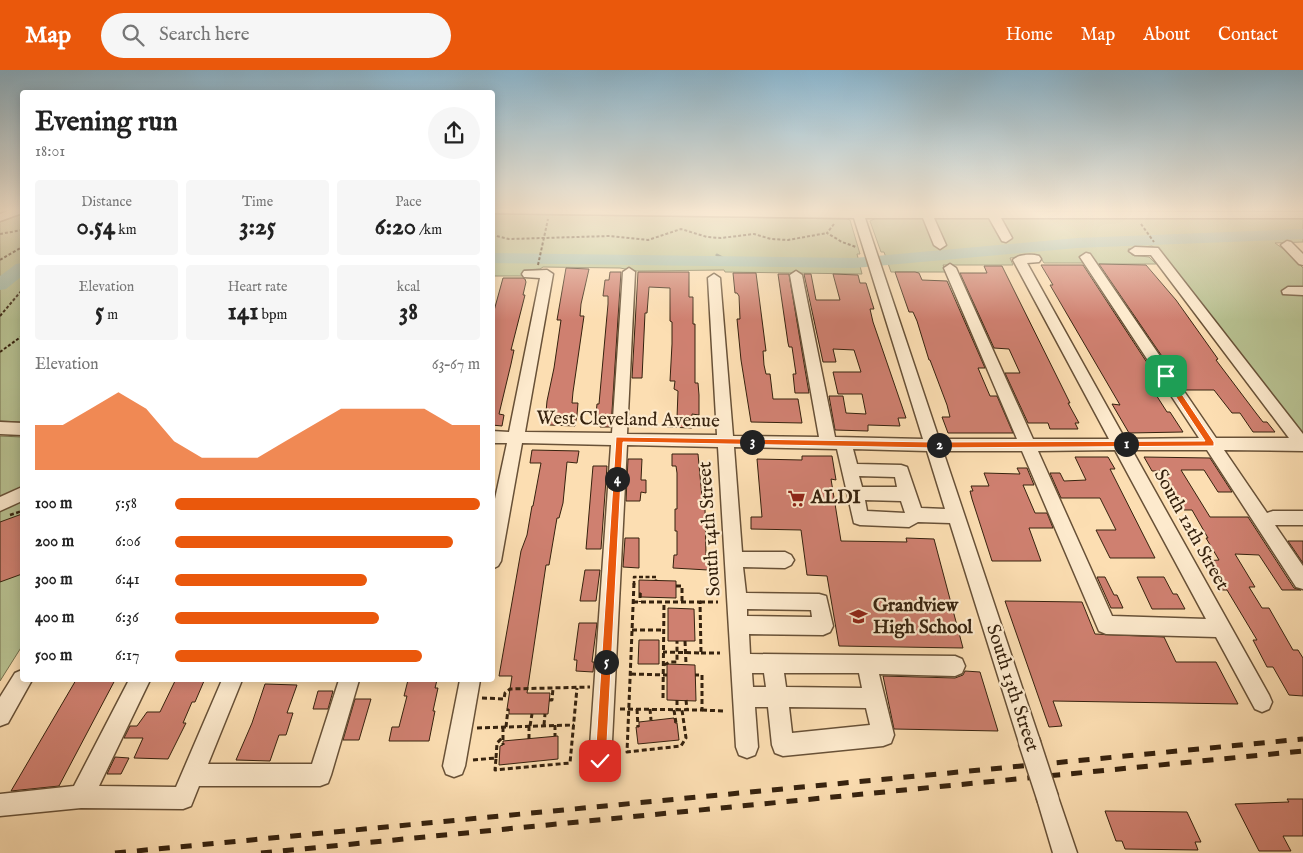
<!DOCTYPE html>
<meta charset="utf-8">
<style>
:root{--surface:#fff;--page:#f6f6f6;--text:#222;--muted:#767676;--accent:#ea580c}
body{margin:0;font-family:"IM FELL English",serif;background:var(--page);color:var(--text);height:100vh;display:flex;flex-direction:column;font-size:19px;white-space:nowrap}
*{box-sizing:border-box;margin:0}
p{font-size:16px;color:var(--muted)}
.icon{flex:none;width:28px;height:28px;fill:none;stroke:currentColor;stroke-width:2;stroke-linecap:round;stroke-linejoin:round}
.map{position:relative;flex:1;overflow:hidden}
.sheet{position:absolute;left:20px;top:20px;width:475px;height:592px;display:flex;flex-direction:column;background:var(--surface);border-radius:5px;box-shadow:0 2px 12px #0003}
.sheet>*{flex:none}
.pin{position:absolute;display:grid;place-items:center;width:42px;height:42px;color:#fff;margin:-21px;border-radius:10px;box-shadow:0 2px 8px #0006}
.km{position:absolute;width:25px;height:25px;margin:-12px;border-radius:50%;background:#222;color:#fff;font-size:14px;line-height:25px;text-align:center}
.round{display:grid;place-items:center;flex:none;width:52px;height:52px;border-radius:26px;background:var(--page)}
.overview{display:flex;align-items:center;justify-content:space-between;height:85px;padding:0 15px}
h1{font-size:28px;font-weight:800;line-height:38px}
.stats{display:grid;grid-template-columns:repeat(3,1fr);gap:8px;height:85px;padding:5px 15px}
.stats div{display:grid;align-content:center;border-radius:5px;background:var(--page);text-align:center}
.stats b{font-size:25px;font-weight:800}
.stats small{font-size:14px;font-weight:400}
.stats p{font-size:14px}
.chart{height:140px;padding:10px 15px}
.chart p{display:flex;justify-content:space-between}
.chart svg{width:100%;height:90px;margin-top:5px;fill:var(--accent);opacity:.7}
ul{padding:0 15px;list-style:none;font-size:16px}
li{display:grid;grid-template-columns:80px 60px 1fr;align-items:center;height:38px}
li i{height:12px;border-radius:6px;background:var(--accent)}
header{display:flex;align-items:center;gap:30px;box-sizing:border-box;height:70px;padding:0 25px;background:var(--accent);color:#fff}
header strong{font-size:24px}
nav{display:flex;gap:28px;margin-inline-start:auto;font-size:18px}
.search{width:350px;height:45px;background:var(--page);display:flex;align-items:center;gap:12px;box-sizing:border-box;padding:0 18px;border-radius:28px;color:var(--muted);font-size:19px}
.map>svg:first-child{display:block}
.green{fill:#b8c292;stroke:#777250}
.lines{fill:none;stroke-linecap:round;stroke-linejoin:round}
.stream{stroke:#757e6c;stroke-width:3}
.river{fill:#9fbcab;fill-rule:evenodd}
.building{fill:#cf8070;stroke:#36220e}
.minor-casing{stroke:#685137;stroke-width:3}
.path-far2{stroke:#36220e;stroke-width:2;stroke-dasharray:3 2;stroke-linecap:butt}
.path-far1{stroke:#36220e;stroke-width:2.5;stroke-dasharray:4 2.5;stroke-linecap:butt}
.path{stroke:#36220e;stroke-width:3;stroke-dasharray:5 3;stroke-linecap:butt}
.minor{fill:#fdeacd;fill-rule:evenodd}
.rail{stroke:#36220e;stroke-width:5;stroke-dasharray:11 11;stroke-linecap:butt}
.minor-bridge-casing{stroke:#685137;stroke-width:24;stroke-linecap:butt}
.minor-bridge{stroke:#fdeacd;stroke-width:21}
.route{fill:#ea580c;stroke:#fff}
.labels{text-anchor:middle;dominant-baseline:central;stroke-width:4.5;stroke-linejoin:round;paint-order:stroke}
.street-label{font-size:19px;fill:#36220e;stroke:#fdeacd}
.poi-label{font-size:19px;font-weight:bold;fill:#36220e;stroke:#fdeacd;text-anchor:start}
</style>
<header>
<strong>Map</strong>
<div class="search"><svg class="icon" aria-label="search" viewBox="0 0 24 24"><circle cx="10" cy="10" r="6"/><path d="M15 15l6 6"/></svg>Search here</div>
<nav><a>Home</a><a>Map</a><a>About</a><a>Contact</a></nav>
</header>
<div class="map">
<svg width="1303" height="783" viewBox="0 0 1303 783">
<rect width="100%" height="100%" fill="#fcdeb2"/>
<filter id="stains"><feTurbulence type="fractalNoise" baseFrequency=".004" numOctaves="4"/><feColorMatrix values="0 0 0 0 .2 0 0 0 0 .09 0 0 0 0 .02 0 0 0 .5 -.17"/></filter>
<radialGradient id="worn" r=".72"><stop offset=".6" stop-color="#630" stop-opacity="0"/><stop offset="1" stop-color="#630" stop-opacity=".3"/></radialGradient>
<g class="green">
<path d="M22,144V352L0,351V152Z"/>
<path d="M493,144L847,149L850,150L860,184H857L862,204L725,202L724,200L636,201L620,198L543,197L540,199L524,200L522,206H493Z"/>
<path d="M876,148H1303V172L1275,173L1286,181L1303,198V363L1159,181L1152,176L1128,179L1132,185L1149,187L1156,194H1096L1090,186H1081L1085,193H1044L1040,187L1036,186L1010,188L1013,195H943L946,202H891L884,182H881L870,151Z"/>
<path d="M0,366L22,367V576L0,611Z"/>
</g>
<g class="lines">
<path class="stream" d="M717,185L728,191"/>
<g class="river">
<path d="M1303,159V169L1077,178L854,198L492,193V183L854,188L1077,168Z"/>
<path d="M22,193V206L6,219L0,220V206L16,194Z"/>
</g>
</g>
<g class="building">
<path d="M1099,194L1146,195L1176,230L1218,289L1216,290L1256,343L1263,352H1267L1275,362H1253L1240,343H1232L1214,320H1185Z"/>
<path d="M1041,195H1083L1163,317H1151L1167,342H1170L1183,362L1129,363L1112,334L1120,335L1050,215H1053Z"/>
<path d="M984,196H1002L1070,333H1068L1079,353H1075L1078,359H1050L1048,353H1028L1005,303H1020L1009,279L994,278L960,203H987Z"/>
<path d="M566,198L589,199L581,234L580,246H584L573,322L572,333H578L577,345L575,356L550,355L547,354L549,342H546L547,331L554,298L561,250H557Z"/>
<path d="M610,202H621L611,357H600V353H597L598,344H596L597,334H599L608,234V226H603L605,210H609Z"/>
<path d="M638,202H689V227H693V254H695V313H698L699,325V345L692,344V358L666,357V347L677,348L678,321L674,319L675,311H670L672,274V252L670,251V218L649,217L647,243H645L642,308H632Z"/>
<path d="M895,202H915L919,203L922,210L947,211L985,298H978L990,326H997L1013,363H948L942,347H950L947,335L930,290H929L917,251L913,242H909Z"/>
<path d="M733,203H756L766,281H763L764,295L766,304H770L773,329H798L802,353L751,352L741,290L737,249H740L739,226L737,223H735Z"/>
<path d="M778,204H789L809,323H795L793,304H796L792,277H789L788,273Z"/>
<path d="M804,204H811L816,230H840L833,204L858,205L860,213H866L874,239H870L873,252L906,348H898L900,356L868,355V361L835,360L829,326H843L846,343L866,344L862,324H838L833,302H861L854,280L833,279L836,292H823Z"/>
<path d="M503,208H523L525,209L526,212L523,225H525L511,280H514L511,294L499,344L504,345L502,356L492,355V248Z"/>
<path d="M532,380L579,381L577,393L567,392L563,433L559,448H557L549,495H546L527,623H550L548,644H509V639H507L512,606H499L521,481L527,465L532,436H533L541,393H530Z"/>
<path d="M672,384H698L703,438H705L706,486L708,487V500L673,498L674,485H677V461H675V439H677V403L676,396H672Z"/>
<path d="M802,386H832L836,410L831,409L841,471L907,472L906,468L934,469L963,578L839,576L827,506L807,505L801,460L751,459V447H762L757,389L802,390Z"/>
<path d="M1075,387H1108L1115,399H1110L1155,488H1110L1096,460H1116L1100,428H1061L1050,403H1060L1064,411L1086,410Z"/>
<path d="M1144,387L1210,388L1232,422H1218L1204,400H1181L1210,447H1248L1294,518L1301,520H1282L1259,485L1235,484L1255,517H1249L1262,538H1269L1293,580H1298L1303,588V626L1289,625L1273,597H1267L1253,570H1257L1227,520H1222L1205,491L1219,490L1206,468H1208L1192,440H1184L1160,401H1152Z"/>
<path d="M628,389H642L641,410H646V423L641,422L640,431H626Z"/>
<path d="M593,396H607L601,479H586Z"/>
<path d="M1017,398H1027L1034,415H1023L1035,443H1047L1053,458H1029L1041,491H992L972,429L970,421H973L971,416H989L984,403L1020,404Z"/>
<path d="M22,444V504L0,512V452Z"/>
<path d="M625,468H639V498L623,497Z"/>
<path d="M1288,471H1303V493Z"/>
<path d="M585,500H600L596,531H580Z"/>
<path d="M1097,507H1105L1114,525H1117L1123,538H1111Z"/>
<path d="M1137,507H1164L1173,524H1177L1185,539H1152Z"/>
<path d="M639,510L676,511V528L641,527V523H639Z"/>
<path d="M1005,531L1082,532L1095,564L1164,567L1176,592H1216L1238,634L1053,631L1062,656L1049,657Z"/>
<path d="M668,538L694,539L695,571H668Z"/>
<path d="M579,553H597L592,592H594L593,602L576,601L577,590H574Z"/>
<path d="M639,570H659V594H638Z"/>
<path d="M667,594L695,595L696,631L667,630Z"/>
<path d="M965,601L980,602L998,661L894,659L883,606L955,608L963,605Z"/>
<path d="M76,610H115L59,716L11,721Z"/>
<path d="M408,610H437L435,618H438L433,641H435L429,671H389L392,657H399L407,626H404Z"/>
<path d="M175,611H204L195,632H192L183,653H186L168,689L134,688L143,668H124L130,656H137L147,642H160Z"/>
<path d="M265,614L297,615L287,643H293L286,665H279L270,691L236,690L252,653Z"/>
<path d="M318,621H333L328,639H313Z"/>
<path d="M355,629H371L359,670H343Z"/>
<path d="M674,648L675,653H677L679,670L638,674L636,657H639V652Z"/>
<path d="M558,666V689L499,695L500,676L503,675V671Z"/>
<path d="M115,687L129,688L121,704H107Z"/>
<path d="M1287,729H1303V766H1283L1291,781H1259L1235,734L1289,732Z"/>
<path d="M1105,741L1187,742L1201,772H1195L1198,780L1125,779L1122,771H1116Z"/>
</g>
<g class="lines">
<defs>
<g id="minor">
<path d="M10,140H22V143L0,151V144Z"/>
<path d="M492,140L1303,142V148H1001L1012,168L1006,172L1002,171L989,148H934L946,175L940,179L934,175L923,148H865L939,369H1017L944,198L950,194L956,198L1033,369H1109L1013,190C1018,184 1032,184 1039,186L1041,189L1039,192L1027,193L1125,369L1199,368L1080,187L1086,183L1090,184L1216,368H1289L1151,185H1135L1129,181L1135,177L1158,178L1303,364V381L1224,380L1267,443L1273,441H1303V455H1275L1303,496V519L1296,517L1207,380H1132L1269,625L1272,632L1269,639L1262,642L1255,639L1216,567L1106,564L1099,561L1022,381H943L1040,671L1037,679L1029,682L1021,679L950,453L918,452L909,457L860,455L854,453L837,379L734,377L742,482H785L791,485L794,490L791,495L785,498L743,497L746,523L819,524L826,526L833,556L830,562L823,565L749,564L750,584L955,586L962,589L965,596L962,603L955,606L879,604L894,665L891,673L883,676L783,686L775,683L772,675L768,637H755L758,677L755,685L747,688L739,685L736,677L718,377L627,375L611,691L608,699L600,702L592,699L589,691L611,375L522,373L501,491L498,496L492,499V443L507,373H492V361L509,362L540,208L524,207L522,204L524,201L547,200L553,204L525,362L612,363L623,202L629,198L635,202L627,364L717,365L708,208L714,204L720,208L733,366L819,367L790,205L796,201L802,205L835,367L923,369L854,148L493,143ZM853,379L927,381L945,439L921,438L907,397L901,395L857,394ZM1115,380L1206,549L1112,546L1038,381ZM859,406L895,407L897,417H862ZM865,430L901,431L905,443L867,441ZM747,539L811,540L812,547L747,546ZM752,603H764L766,617H753ZM784,603H859L862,618L786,617ZM789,637L866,638L870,655L792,663Z"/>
<path d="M1287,171L1291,172L1303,184V195L1299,194L1281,175Z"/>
<path d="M1288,217H1303V225L1283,224L1282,221Z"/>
<path d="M0,352L22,353V365L0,364Z"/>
<path d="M22,417V431L0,441V427Z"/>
<path d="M22,600V610H32L8,653L0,656V627L15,603Z"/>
<path d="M129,610H150L99,716L176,717L222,610H242L208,694H312L339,610H359L331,705L328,713L320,716H199L191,736L183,739L81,738L0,746V724L74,716Z"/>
<path d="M460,610H480L465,696L462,704L454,707L446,704L443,696Z"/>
<path d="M1048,718L1056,721L1077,783H1053L1037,729L1040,721Z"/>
</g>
</defs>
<use href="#minor" class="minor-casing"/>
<g class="path-far2">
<path d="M834,154L827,163L842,172L856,177"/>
<path d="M1141,154L1154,172"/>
<path d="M0,164L22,160"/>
<path d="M492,165L509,169L610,166L648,170L681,159L707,167L721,168L754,164L771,169L788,170L827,163"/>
<path d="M0,190L22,177"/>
<path d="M538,195L548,149"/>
<path d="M0,246L22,220"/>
<path d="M0,282L22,266"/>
</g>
<g class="path-far1">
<path d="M10,445L22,441"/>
<path d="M634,515V507H656V510"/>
</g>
<g class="path">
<path d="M634,513L627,682L681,676L686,668L682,640"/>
<path d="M676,516H682V533"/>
<path d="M640,523V532"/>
<path d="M633,532H700L701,583L663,582"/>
<path d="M700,532H718"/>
<path d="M632,560H663"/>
<path d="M685,571L686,594"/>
<path d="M701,583H720"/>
<path d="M664,595L670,592H677V571"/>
<path d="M631,604L667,605"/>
<path d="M482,628L504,629L505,623L510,619L590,617"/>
<path d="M663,628L664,532"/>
<path d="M549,630H552L553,618"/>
<path d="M677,630V640"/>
<path d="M686,630L687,640"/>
<path d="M620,639L702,640V605H695"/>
<path d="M637,639L638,657"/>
<path d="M650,639L651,650"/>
<path d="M674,640L676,653"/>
<path d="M702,640L723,641"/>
<path d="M544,655L545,644"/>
<path d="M555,655V666"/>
<path d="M529,656V669"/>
<path d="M530,656L532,644"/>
<path d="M503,657V675"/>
<path d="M506,657L508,639"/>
<path d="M477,658L574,655"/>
<path d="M496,688L497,673L503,667"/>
<path d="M473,690L496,688L495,700L570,693L577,618"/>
</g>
<use href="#minor" class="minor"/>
<g class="rail">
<path d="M115,783L1303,669"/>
<path d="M261,783L1303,681"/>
</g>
<defs>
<path id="minor-bridge" d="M1029,671L1048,729"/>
</defs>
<use href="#minor-bridge" class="minor-bridge-casing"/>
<use href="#minor-bridge" class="minor-bridge"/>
</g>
<linearGradient id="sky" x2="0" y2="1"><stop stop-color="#8bb7d0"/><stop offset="0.56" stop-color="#fef0dc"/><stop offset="1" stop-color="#fef0dc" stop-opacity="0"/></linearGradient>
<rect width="1303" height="250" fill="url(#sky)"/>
<path class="route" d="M1166,304L1169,305L1214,372V376L934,378L623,372L606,691L604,695L600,697L596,695L595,691L616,367L934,372L1205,371L1162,306Z"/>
<defs>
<symbol id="supermarket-bare" viewBox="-9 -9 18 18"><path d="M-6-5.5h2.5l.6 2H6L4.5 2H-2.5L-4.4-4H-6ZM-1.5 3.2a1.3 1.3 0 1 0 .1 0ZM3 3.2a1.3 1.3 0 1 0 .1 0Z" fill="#8f2418" stroke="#fdeacd" stroke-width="2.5" paint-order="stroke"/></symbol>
<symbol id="school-bare" viewBox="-9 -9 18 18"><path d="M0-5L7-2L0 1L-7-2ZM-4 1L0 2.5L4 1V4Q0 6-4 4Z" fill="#8f2418" stroke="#fdeacd" stroke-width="2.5" paint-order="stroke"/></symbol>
</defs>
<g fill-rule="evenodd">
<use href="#supermarket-bare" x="784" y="416" width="25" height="25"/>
<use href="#school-bare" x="846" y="534" width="25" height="25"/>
</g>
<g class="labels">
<g class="street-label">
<text transform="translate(628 350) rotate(1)">West Cleveland Avenue</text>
<text transform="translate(710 459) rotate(-94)">South 14th Street</text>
<text transform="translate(1191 460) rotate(61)">South 12th Street</text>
<text transform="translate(1012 618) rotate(72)">South 13th Street</text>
</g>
<g class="poi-label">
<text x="811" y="428">ALDI</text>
<text x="873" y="536">Grandview<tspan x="873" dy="22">High School</tspan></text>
</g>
</g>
<rect width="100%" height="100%" filter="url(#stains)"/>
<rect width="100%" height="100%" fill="url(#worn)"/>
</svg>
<div class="pin" style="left:1166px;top:306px;background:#1e9e55"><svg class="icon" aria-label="arrive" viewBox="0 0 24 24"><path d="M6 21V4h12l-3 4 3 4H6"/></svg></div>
<div class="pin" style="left:600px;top:691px;background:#d93025"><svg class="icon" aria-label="check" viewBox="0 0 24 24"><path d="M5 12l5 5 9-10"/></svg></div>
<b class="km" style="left:1126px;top:374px">1</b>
<b class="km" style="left:939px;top:375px">2</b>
<b class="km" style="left:752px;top:372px">3</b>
<b class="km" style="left:617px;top:409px">4</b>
<b class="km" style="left:606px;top:592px">5</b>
<section class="sheet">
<div class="overview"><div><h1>Evening run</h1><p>18:01</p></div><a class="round"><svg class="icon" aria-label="share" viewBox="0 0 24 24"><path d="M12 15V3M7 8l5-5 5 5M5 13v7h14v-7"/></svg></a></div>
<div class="stats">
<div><p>Distance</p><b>0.54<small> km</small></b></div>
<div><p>Time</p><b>3:25</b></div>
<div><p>Pace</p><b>6:20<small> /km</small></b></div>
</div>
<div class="stats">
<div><p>Elevation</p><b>5<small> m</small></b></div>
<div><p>Heart rate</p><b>141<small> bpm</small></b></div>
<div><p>kcal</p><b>38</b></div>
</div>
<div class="chart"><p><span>Elevation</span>63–67 m</p>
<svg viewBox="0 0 160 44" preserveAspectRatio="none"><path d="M0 44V22L10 22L20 14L30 6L40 14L50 30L60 38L70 38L80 38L90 30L100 22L110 14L120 14L130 14L140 14L150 22L160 22V44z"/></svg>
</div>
<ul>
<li><b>100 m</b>5:58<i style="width:100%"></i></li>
<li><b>200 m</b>6:06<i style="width:91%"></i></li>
<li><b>300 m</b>6:41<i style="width:63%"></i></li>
<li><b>400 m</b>6:36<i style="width:67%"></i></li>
<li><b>500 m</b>6:17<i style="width:81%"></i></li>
</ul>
</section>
</div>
